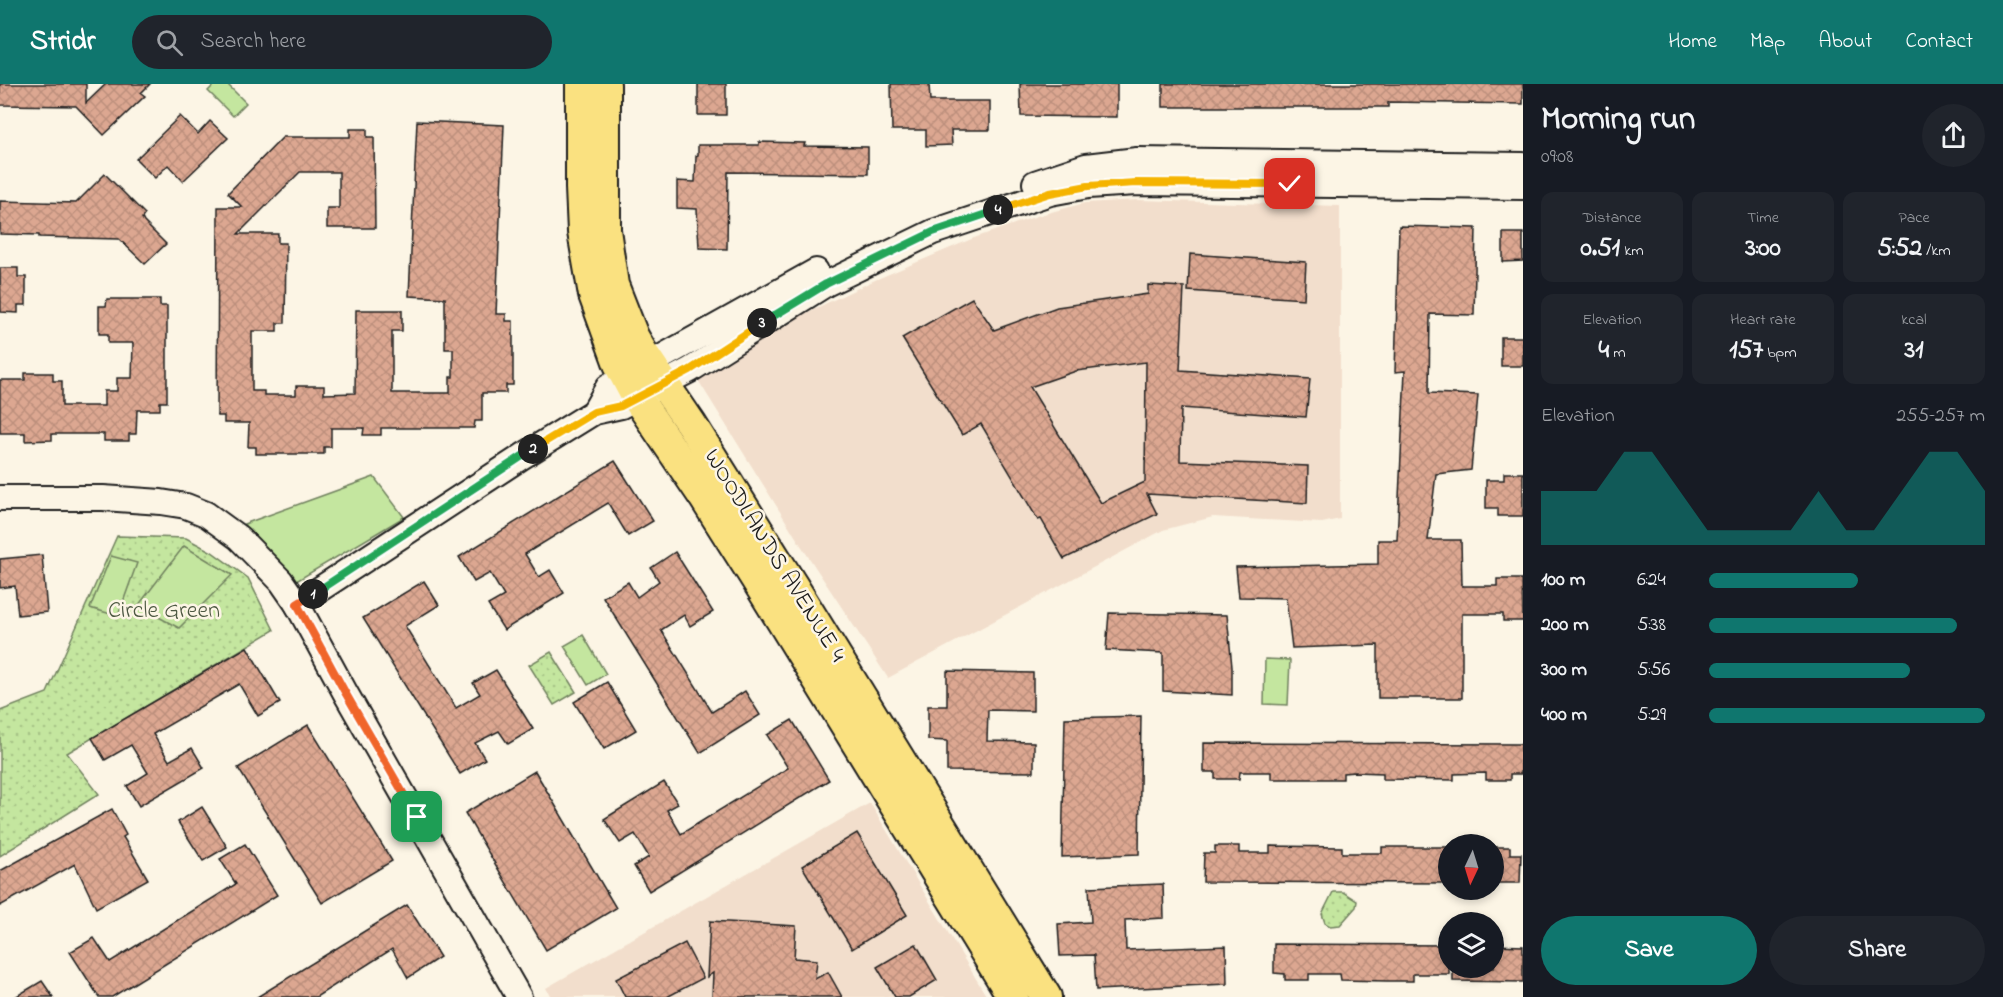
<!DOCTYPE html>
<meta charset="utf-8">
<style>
:root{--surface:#171b24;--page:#20242c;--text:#f1f3f6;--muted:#9ea1a6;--accent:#0f766e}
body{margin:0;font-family:"Indie Flower",sans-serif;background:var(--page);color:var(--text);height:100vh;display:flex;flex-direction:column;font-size:22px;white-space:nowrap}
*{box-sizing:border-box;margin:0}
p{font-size:20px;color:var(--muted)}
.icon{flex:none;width:33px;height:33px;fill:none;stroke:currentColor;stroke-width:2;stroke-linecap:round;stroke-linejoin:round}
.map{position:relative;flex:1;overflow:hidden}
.details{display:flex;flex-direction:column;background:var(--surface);width:480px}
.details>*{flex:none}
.needle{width:39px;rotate:184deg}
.controls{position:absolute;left:1438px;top:750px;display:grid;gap:12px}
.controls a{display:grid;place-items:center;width:66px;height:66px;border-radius:50%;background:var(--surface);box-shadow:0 3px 9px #0003;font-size:30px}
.pin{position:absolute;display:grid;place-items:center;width:51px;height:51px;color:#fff;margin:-26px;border-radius:12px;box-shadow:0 3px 9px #0006}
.km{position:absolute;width:30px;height:30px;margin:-15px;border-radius:50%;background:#222;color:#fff;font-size:16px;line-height:30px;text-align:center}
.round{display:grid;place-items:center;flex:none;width:63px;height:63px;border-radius:32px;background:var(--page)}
.summary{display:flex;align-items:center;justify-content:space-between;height:102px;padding:0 18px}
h1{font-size:33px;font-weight:800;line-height:45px}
.figures{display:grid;grid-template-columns:repeat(3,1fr);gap:9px;height:102px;padding:6px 18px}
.figures div{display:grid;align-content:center;border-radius:12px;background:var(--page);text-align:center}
.figures b{font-size:26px;font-weight:800}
.figures small{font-size:16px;font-weight:400}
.figures p{font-size:16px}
.chart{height:168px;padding:12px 18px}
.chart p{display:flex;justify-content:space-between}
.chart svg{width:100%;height:108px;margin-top:6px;fill:var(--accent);opacity:.7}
.cta{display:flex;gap:12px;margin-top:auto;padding:12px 18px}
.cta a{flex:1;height:69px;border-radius:36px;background:var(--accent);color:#fff;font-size:24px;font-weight:800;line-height:69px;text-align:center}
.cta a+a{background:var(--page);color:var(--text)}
ul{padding:0 18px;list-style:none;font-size:20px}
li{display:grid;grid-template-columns:96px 72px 1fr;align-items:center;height:45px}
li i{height:15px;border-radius:8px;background:var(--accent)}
header{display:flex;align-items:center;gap:36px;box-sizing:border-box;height:84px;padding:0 30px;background:var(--accent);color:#fff}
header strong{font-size:28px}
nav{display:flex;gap:33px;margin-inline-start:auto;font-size:21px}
.search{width:420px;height:54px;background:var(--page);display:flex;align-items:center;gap:15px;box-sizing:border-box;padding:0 21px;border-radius:33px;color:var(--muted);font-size:22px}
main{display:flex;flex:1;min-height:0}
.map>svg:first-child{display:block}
.built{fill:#f2decc}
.park{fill:url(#park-dots);stroke:#70815e;stroke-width:1.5}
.pitch{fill:#c4e69f;stroke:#70815e;stroke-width:1.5}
.building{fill:url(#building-cross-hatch);stroke:#1c1c1c;stroke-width:1.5;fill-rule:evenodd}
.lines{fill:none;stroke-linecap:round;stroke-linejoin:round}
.minor-casing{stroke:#1c1c1c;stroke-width:28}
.major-casing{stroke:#1c1c1c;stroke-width:34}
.minor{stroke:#fcf5e5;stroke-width:24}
.major{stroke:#fae180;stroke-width:30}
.split-1-casing{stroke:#fff;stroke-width:12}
.split-2-casing{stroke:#fff;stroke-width:12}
.split-3-casing{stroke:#fff;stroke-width:12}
.split-4-casing{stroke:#fff;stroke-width:12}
.split-5-casing{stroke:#fff;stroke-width:12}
.split-1{stroke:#f0652b;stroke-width:8}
.split-2{stroke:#22a559;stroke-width:8}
.split-3{stroke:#f5b400;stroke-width:8}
.split-4{stroke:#22a559;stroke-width:8}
.split-5{stroke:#f5b400;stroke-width:8}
.labels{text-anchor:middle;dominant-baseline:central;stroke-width:5;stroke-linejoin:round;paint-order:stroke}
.street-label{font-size:24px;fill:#1c1c1c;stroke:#fcf5e5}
.park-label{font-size:24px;fill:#4e5943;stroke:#fcf5e5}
</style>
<header>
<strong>Stridr</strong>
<div class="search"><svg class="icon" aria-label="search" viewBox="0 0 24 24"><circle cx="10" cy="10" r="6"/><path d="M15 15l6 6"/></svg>Search here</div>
<nav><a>Home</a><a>Map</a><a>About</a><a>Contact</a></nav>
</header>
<main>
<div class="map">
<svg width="1523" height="913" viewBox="0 0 1523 913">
<defs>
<pattern id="park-dots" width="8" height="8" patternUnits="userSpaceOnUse" patternTransform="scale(1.5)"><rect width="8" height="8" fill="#c4e69f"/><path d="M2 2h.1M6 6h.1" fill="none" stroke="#a8c588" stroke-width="1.8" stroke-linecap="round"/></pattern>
<pattern id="building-cross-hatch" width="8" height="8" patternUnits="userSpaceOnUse" patternTransform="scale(1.5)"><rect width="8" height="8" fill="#dca791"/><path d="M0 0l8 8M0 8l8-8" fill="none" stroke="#bc8f7c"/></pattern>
</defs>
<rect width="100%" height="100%" fill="#fcf5e5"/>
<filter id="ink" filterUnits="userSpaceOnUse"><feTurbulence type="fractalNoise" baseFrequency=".0167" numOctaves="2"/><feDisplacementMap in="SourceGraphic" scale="12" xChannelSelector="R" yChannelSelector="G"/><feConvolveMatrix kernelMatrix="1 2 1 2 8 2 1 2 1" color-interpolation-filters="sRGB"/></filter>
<g filter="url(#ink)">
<g class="built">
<path d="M1138,116L1340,122V435L1322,439L1213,433L1163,446L888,594L802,463L698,296L781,241L875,196L974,154L1040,131L1085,119Z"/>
<path d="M870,719L987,913H551L546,904Z"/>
</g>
<g class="park">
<path d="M117,452L186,454L212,468L248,494L274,546L67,669L99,710L0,772V627L47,609Z"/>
<path d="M551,568L576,608L554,621L529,581Z"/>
<path d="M1333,808H1343L1357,817L1356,823L1340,841L1330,842L1325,839L1322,830Z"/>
</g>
<g class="pitch">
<path d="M215,0H227L246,19L233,32L208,7Z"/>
<path d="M374,393L404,433L283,505L244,440Z"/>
<path d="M184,462L232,491L179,544L138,522Z"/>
<path d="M111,472L137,479L118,532L90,524Z"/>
<path d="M583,551L606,590L588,601L564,562Z"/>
<path d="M1265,575L1290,576L1288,621L1264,620Z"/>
</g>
<g class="building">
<path d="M0,0H86V19L106,0H150L141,9L145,12L104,51L76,22L0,21Z"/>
<rect x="698" y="0" width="28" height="31"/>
<path d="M891,0H929L930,17H990V46H951L952,61L926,62V46H892Z"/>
<path d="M1020,0H1117V33L1021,32Z"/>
<path d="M1163,0H1523V20L1388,18V23H1163Z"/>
<path d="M180,32L198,50L210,37L228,54L183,97L168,81L155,94L136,75Z"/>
<path d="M417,37L504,41L496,230H506V237H513V301H506V309H482V337H475L474,344H381V351H363L364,344H331V363H324V370H256V363H248L249,339H224V332H217L218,123H242L228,109L283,53H350V45H367V53H374L375,144H327V124H339V88H300L238,150H278V159H286L285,239H277V247H252V307H264V311H296V302H324V310L355,309L356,226H402V247H392V309H450V293H453V265H445V214L409,212Z"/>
<path d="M759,58L805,59L804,62L868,63V90L728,88L727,165L699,164L697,125L677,124V97L695,98L696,72L698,71V61H759Z"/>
<path d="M105,90L145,130L142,134L144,138L166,160L145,180L119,155L39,153V151L0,150V117L76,119Z"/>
<path d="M1399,142L1476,144L1474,231L1430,230L1429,309L1478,311L1471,386L1436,390L1428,456H1461L1462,502H1497V495H1522L1523,537H1503V530H1462V614H1378V561L1292,564L1286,514L1239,513L1236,483L1378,480V456H1397L1405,287L1395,288Z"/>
<path d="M1503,149H1523V177L1503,178Z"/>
<path d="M1190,170L1306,178L1304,215L1188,207Z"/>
<path d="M0,184H18V193H26V221H18V229L1,228Z"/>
<path d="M1148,201L1184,203L1180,286L1310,295L1306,333L1181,324L1180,377L1308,382L1307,419L1147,410L1157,430L1064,475L1041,435L1038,436L981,340L962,351L902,254L972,214L994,246L1057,223L1148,210ZM1146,278L1145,398L1101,419L1030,303L1076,287Z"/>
<path d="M107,215H160V222H167V318H160V326H137L136,350H129V357H104V350H52V356L25,357V349H0V296H25V289H53V297H62V322H104V307H117V294H132L133,259H108V250H99V222H106Z"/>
<rect x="1501" y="253" width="22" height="29"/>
<path d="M615,377L653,437L628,452L608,419L525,470L539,493L550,486L564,509L504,546L488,521L504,512L490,489L474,498L459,473Z"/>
<path d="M1504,389H1523V432H1498V424H1486V396H1504Z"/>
<path d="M675,468L713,528L690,542L684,531L661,546L712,628L745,607L760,631L700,669L603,513L628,498L637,513L659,497L651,484Z"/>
<path d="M42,471L47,528L18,531L15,502L0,504V475Z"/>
<path d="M424,497L439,521L405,542L456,624L480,610L473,599L496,586L533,645L508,660L499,647L475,659L485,675L460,690L363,534Z"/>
<path d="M1109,529L1227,531L1232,583V611L1163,607V569L1106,566Z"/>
<path d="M247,563L280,619L258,632L239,600L153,650L169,677L192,664L204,684L139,722L127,702L148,689L131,661L105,676L92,654Z"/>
<path d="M947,587L1033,589V627L988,626L987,657L1034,658V688L947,687V657L928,656V622H947Z"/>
<path d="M607,598L636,646L604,665L574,618Z"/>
<path d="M1141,632L1139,770L1062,773L1065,634Z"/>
<path d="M792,636L829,696L649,807L634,782L649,773L635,750L620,759L604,735L664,698L678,720L667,726L681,750L788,684L767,651Z"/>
<path d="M308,641L392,777L322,819L238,684Z"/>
<path d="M1204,659L1521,660V690H1510V696H1486V689L1454,690V696L1383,695V689L1355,688L1343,689V695H1271V688H1240L1239,695H1215V688H1204Z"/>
<path d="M535,687L616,824L546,866L465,729Z"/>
<path d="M202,723L227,763L203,777L178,738Z"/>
<path d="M112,725L126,751L123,753L148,795L96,824L75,780L0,822V787Z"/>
<path d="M857,749L907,831L852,865L802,782Z"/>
<path d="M245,760L277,811L112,913H99L70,868L94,854L110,878L236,800L220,775Z"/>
<path d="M1215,762H1239V769H1270V762L1342,763V769H1382V763H1449V799L1203,798L1204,769H1215Z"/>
<path d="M1494,763H1510V770H1521L1520,799H1494Z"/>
<path d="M1163,800L1164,834L1125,836L1126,866L1226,862L1227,900L1096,906L1094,871L1060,872L1058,840L1091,838L1089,803Z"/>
<path d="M407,821L440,873L408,894L392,865L316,913H257Z"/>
<path d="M710,837L796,842L794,874L817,876L815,895L828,888L842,913H712L713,889L707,893Z"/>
<path d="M685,859L703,894L667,913H625L616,895Z"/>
<path d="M916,860L937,896L909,913H895L877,883Z"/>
<path d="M1274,860L1449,861V890H1413V897H1387L1341,896L1340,890H1309V896H1285V890L1274,889Z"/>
<path d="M1494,861L1523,862V898L1453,897V884H1494Z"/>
<path d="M42,897L53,913H15Z"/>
</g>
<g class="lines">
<defs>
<g id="minor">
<path d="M1035,99L1086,82L1137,76L1523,81"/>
<path d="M594,328L608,303L816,187"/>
<path d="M0,414H103L161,418L186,422L206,430L239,454L281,497L297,520L346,610L519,913"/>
<path d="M297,520L523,372L594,328L621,322L690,286L826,200L933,148L1050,109L1088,102L1136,99L1523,103"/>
</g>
<g id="major">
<path d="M581,0V104L583,148L594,211L619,280L637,314L704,413L756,495L1013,913"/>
<path d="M605,0V146L613,201L633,252L642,268L691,340L794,504L1046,913"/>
</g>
</defs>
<use href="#minor" class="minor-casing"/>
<use href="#major" class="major-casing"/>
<use href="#minor" class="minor"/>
<use href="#major" class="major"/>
</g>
</g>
<g class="lines" filter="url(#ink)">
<defs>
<path id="split-1" d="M313,510L297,520L346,610L417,733"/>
<path id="split-2" d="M313,510L533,365"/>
<path id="split-3" d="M533,365L594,328L621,322L690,286L762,239"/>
<path id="split-4" d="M762,239L826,200L933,148L998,126"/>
<path id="split-5" d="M998,126L1050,109L1088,102L1136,99L1290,100"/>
</defs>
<use href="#split-1" class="split-1-casing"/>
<use href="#split-2" class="split-2-casing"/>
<use href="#split-3" class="split-3-casing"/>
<use href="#split-4" class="split-4-casing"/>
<use href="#split-5" class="split-5-casing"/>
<use href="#split-1" class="split-1"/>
<use href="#split-2" class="split-2"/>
<use href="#split-3" class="split-3"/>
<use href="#split-4" class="split-4"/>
<use href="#split-5" class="split-5"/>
</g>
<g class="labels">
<g class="street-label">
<text transform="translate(774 472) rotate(58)">WOODLANDS AVENUE 4</text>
</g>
<g class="park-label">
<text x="164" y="527">Circle Green</text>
</g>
</g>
</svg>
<div class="controls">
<a><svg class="needle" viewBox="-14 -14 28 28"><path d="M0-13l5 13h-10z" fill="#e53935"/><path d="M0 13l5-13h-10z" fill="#9ea1a6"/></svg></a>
<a><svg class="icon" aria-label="layers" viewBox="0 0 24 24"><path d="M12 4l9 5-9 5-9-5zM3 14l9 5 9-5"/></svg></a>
</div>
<div class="pin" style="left:417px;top:733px;background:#1e9e55"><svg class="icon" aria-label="arrive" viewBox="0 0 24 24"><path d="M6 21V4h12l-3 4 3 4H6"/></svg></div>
<div class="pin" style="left:1290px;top:100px;background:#d93025"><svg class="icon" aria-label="check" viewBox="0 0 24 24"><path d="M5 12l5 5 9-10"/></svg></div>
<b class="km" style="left:313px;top:510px">1</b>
<b class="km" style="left:533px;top:365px">2</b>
<b class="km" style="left:762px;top:239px">3</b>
<b class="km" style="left:998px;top:126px">4</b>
</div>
<section class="details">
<div class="summary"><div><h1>Morning run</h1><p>09:08</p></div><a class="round"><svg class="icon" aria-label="share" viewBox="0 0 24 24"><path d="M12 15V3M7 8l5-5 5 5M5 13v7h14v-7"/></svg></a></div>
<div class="figures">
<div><p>Distance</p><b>0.51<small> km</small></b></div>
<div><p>Time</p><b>3:00</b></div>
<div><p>Pace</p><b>5:52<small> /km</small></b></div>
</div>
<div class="figures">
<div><p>Elevation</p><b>4<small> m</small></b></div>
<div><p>Heart rate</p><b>157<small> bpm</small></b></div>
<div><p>kcal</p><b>31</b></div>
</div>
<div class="chart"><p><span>Elevation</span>255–257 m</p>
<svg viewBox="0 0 160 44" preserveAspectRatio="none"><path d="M0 44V22L10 22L20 22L30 6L40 6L50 22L60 38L70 38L80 38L90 38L100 22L110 38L120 38L130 22L140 6L150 6L160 22V44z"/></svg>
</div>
<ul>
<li><b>100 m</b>6:24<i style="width:54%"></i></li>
<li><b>200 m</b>5:38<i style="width:90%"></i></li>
<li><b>300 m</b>5:56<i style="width:73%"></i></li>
<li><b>400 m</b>5:29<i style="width:100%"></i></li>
</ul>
<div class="cta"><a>Save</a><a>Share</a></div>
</section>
</main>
